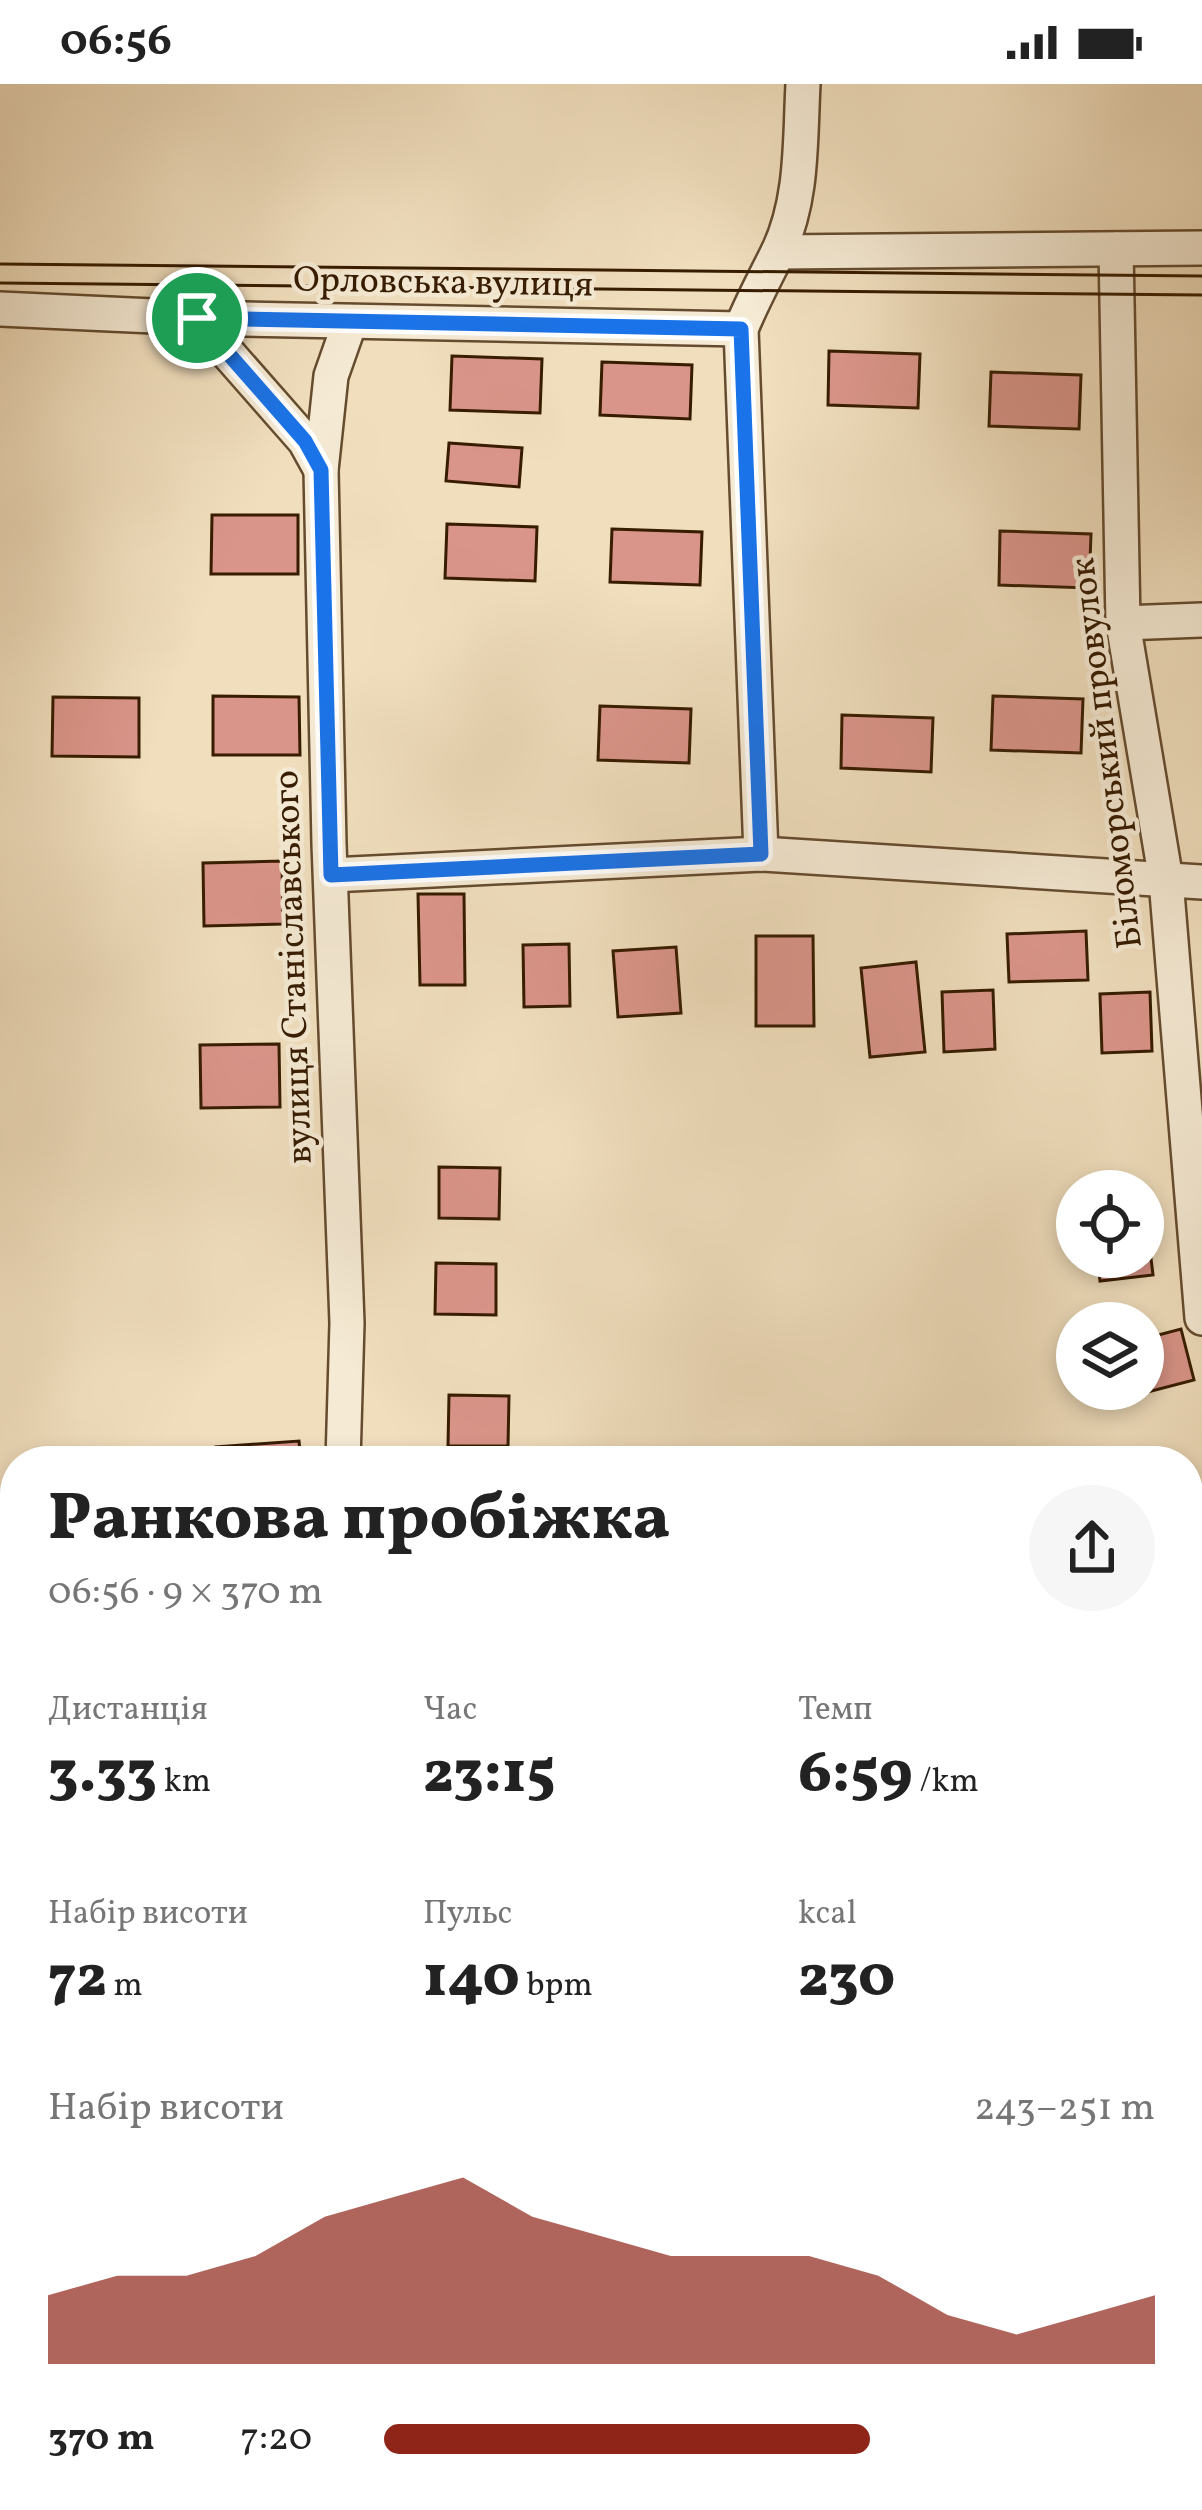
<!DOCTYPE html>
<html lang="uk">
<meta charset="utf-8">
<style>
:root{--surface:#fff;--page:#f6f6f6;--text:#222;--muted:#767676;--accent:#8f2418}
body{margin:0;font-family:Vollkorn,serif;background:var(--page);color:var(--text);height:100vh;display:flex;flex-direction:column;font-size:45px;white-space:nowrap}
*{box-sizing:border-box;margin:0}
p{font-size:39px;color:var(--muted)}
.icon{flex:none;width:66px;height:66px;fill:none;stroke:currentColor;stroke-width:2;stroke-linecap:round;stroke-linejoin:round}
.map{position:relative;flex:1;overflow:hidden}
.details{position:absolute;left:0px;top:1362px;width:1203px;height:1065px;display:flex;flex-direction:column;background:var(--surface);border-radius:48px 48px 0 0;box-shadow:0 6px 18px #0003}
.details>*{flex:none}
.buttons{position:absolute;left:1056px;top:1086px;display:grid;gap:24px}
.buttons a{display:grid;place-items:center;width:108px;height:108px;border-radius:50%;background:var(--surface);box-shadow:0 6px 18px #0003;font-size:60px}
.pin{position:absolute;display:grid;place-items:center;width:102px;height:102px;color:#fff;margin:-51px;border:6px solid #fff;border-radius:50%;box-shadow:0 3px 12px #0007}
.round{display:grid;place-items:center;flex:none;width:126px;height:126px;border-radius:63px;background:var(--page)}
.summary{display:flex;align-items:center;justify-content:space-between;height:204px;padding:0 48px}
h1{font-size:66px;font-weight:800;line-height:90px}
.stats{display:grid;grid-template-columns:repeat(3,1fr);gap:18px;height:204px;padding:12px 48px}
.stats div{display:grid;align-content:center}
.stats b{font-size:60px;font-weight:800}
.stats small{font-size:33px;font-weight:400}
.stats p{font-size:33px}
.chart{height:336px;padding:24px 48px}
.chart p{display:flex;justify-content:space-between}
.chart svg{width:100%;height:216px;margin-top:12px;fill:var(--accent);opacity:.7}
ul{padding:0 48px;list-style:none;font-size:39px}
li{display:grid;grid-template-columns:192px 144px 1fr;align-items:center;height:90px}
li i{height:30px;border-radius:15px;background:var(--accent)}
.status{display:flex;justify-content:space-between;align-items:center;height:84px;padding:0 60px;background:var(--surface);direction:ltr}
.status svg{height:33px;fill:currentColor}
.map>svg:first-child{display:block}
.building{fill:#da958a;stroke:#371c00;stroke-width:3}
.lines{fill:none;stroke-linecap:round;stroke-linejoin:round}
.minor-casing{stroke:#654c2f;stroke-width:38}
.minor{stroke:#f5ead4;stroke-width:33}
.tram{stroke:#371c00;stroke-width:3}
.route-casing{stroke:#fff;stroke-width:24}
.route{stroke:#1a73e8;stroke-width:15}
.labels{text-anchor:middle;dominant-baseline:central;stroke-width:9;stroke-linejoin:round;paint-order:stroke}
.street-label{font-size:36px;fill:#371c00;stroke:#f5ead4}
</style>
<div class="status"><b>06:56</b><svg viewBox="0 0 49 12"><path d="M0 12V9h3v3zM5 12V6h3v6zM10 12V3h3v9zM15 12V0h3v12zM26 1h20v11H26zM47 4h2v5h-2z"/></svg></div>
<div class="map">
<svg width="1202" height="2426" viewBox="0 0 1202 2426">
<rect width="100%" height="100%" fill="#f0debd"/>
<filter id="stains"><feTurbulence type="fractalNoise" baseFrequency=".00167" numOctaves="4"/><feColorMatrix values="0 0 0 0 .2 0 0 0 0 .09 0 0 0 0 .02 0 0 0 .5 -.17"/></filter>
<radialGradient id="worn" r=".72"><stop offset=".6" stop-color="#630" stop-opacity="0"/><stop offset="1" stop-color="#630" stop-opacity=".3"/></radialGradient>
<g class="building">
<path d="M829,267L920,270L918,324L828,321Z"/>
<path d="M452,272L542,275L540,329L450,326Z"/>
<path d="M602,278L692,281L690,335L600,331Z"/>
<path d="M991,288L1081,291L1079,345L989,342Z"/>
<path d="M449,359L522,364L519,403L446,397Z"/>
<path d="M212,431H298V490H211Z"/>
<path d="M447,440L537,443L535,497L445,494Z"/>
<path d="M612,445L702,448L700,501L610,498Z"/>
<path d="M1000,447L1091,450L1089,504L999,501Z"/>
<path d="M213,612L299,613L300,671H213Z"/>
<path d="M993,612L1083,615L1081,669L991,666Z"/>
<path d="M53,613L139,614V673L52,672Z"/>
<path d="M600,622L691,625L689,679L598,676Z"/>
<path d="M842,631L933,634L931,688L841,684Z"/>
<path d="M282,777L283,840L204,842L203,779Z"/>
<path d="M418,810H464L465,901H420Z"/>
<path d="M1086,847L1088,896L1009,898L1007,850Z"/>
<path d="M756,852H813L814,942H756Z"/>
<path d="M569,860L570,922L524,923L523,861Z"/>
<path d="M676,863L681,929L618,933L613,867Z"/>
<path d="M916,878L925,968L870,973L861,884Z"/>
<path d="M993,906L995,965L944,968L942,908Z"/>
<path d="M1150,908L1152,967L1102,969L1100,910Z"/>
<path d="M279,960L280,1023L201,1024L200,961Z"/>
<path d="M439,1083L500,1084L499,1135L439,1134Z"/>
<path d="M1144,1116L1153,1191L1100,1197L1097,1173H1143Z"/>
<path d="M436,1179L496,1180V1231L435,1230Z"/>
<path d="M1181,1245L1194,1296L1140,1310L1143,1255Z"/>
<path d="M449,1311L509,1312L508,1362H448Z"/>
<path d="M299,1357L301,1377H217L216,1363Z"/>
<path d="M1188,2312H1202V2363L1188,2364Z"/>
</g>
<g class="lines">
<defs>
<g id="minor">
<path d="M1116,165L1123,539L1166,796L1202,1234"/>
<path d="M778,168L1202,164"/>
<path d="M0,225L197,234L741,245"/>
<path d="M197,234L305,357L321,386"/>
<path d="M1123,539L1202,536"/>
<path d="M761,770L741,245C752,218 765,194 778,168C803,116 800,56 803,0"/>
<path d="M331,791L761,770L1202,798"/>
<path d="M343,1377L347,1239L329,760L321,386L331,292L350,238"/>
<path d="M1188,1750H1202"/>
<path d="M1188,2254L1202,2256"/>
<path d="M232,2426L233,2412"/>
</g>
</defs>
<use href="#minor" class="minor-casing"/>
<use href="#minor" class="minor"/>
<g class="tram">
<path d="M0,180L1202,192"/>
<path d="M0,199L1202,211"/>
</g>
</g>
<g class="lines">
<defs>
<path id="route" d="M197,234L741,245L761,770L331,791L321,386L305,357Z"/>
</defs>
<use href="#route" class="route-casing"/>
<use href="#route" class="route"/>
</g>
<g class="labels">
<g class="street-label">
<text transform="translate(443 200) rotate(1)">Орловська вулиця</text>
<text transform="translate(1108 669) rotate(-97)">Біломорський провулок</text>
<text transform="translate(295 883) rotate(-92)">вулиця Станіславського</text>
</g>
</g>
<rect width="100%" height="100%" filter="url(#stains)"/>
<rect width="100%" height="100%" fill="url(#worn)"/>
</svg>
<div class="buttons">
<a><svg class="icon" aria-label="locate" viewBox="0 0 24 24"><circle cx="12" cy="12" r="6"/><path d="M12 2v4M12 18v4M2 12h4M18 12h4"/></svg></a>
<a><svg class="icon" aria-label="layers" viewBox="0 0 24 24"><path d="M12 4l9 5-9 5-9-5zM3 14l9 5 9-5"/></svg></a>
</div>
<div class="pin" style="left:197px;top:234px;background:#1e9e55"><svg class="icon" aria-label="arrive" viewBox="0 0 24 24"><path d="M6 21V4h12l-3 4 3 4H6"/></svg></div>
<section class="details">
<div class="summary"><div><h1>Ранкова пробіжка</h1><p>06:56 · 9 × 370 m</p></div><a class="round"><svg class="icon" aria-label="share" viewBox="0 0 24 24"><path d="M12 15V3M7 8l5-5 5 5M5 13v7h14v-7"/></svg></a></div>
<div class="stats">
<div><p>Дистанція</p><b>3.33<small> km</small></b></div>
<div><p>Час</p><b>23:15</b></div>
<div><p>Темп</p><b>6:59<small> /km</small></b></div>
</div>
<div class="stats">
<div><p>Набір висоти</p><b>72<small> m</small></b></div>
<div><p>Пульс</p><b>140<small> bpm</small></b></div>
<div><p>kcal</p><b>230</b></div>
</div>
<div class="chart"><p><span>Набір висоти</span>243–251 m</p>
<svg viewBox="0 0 160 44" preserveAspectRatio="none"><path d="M0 44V30L10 26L20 26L30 22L40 14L50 10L60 6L70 14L80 18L90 22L100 22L110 22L120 26L130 34L140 38L150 34L160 30V44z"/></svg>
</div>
<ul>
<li><b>370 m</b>7:20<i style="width:63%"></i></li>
</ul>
</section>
</div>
